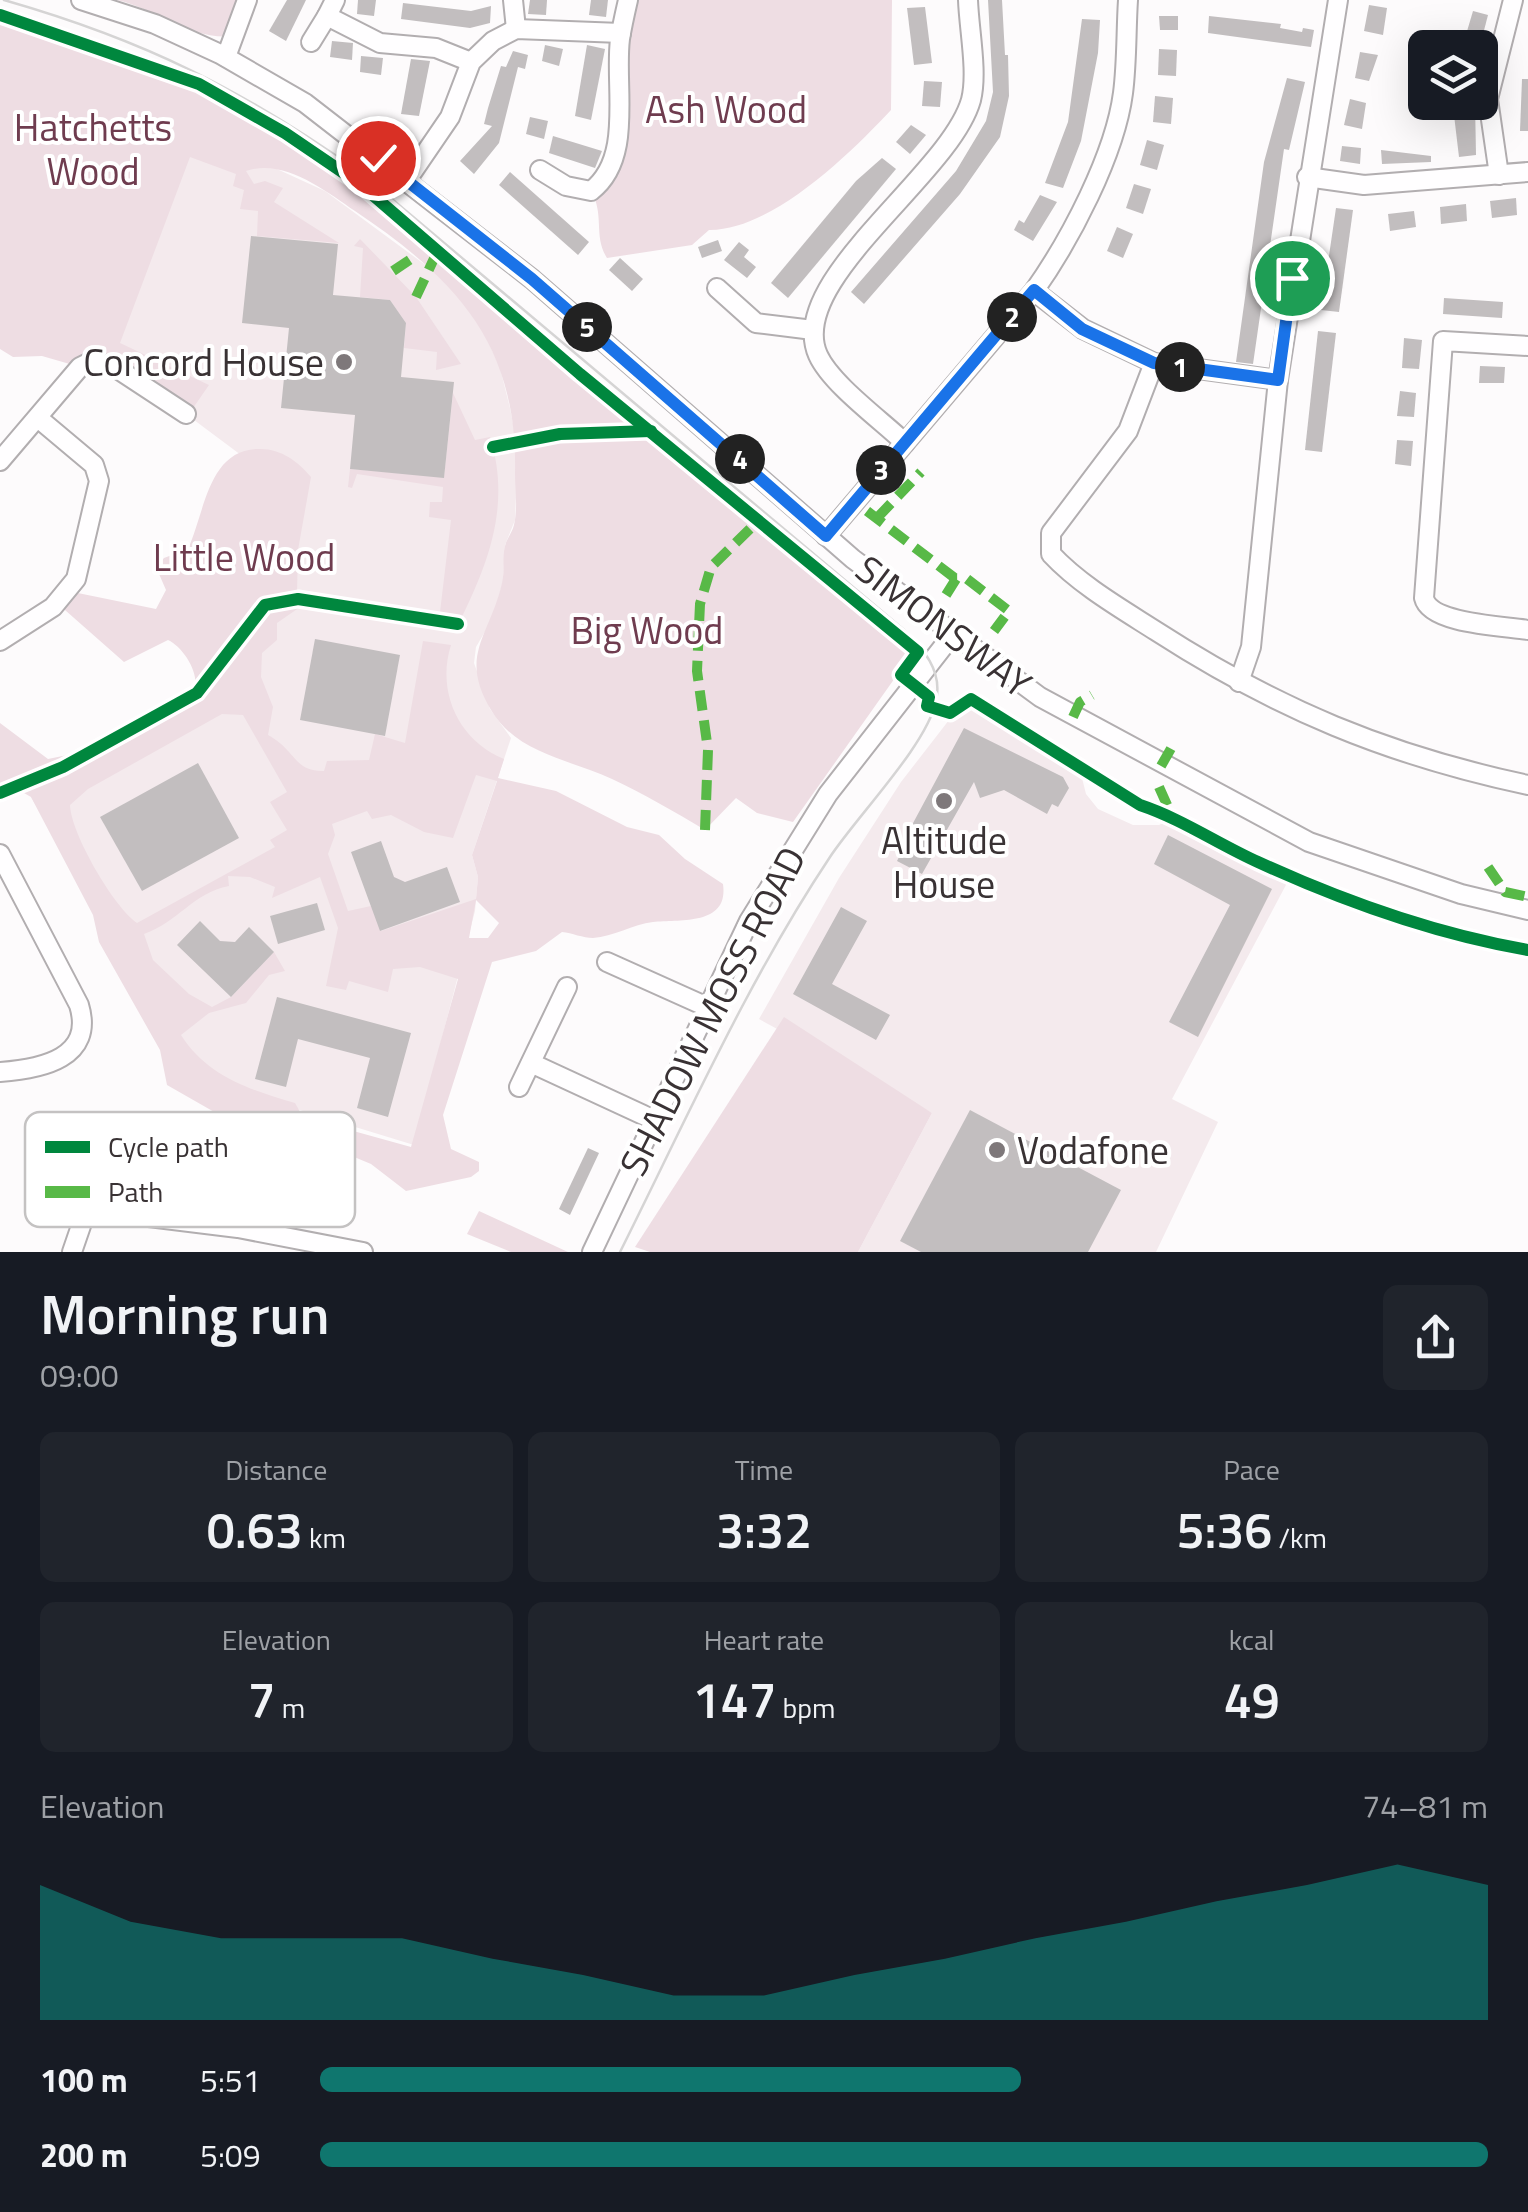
<!DOCTYPE html>
<meta charset="utf-8">
<style>
:root{--surface:#171b24;--page:#20242c;--text:#f1f3f6;--muted:#9ea1a6;--accent:#0f766e}
body{margin:0;font-family:"Titillium Web",sans-serif;background:var(--page);color:var(--text);height:100vh;display:flex;flex-direction:column;font-size:38px;white-space:nowrap}
*{box-sizing:border-box;margin:0}
p{font-size:32px;color:var(--muted)}
.icon{flex:none;width:55px;height:55px;fill:none;stroke:currentColor;stroke-width:2;stroke-linecap:round;stroke-linejoin:round}
.map{position:relative;height:1252px;overflow:hidden}
.drawer{display:flex;flex-direction:column;background:var(--surface);flex:1}
.drawer>*{flex:none}
.buttons{position:absolute;left:1408px;top:30px;display:grid;gap:20px}
.buttons a{display:grid;place-items:center;width:90px;height:90px;border-radius:15px;background:var(--surface);box-shadow:0 10px 40px #0002;font-size:50px}
.pin{position:absolute;display:grid;place-items:center;width:85px;height:85px;color:#fff;margin:-42px;border:5px solid #fff;border-radius:50%;box-shadow:0 2px 10px #0007}
.km{position:absolute;width:50px;height:50px;margin:-25px;border-radius:50%;background:#222;color:#fff;font-size:28px;line-height:50px;text-align:center}
.round{display:grid;place-items:center;flex:none;width:105px;height:105px;border-radius:15px;background:var(--page)}
.headline{display:flex;align-items:center;justify-content:space-between;height:170px;padding:0 40px}
h1{font-size:55px;font-weight:600;line-height:75px}
.metrics{display:grid;grid-template-columns:repeat(3,1fr);gap:15px;height:170px;padding:10px 40px}
.metrics div{display:grid;align-content:center;border-radius:15px;background:var(--page);text-align:center}
.metrics b{font-size:50px;font-weight:600}
.metrics small{font-size:28px;font-weight:400}
.metrics p{font-size:28px}
.chart{height:280px;padding:20px 40px}
.chart p{display:flex;justify-content:space-between}
.chart svg{width:100%;height:180px;margin-top:10px;fill:var(--accent);opacity:.7}
ul{padding:0 40px;list-style:none;font-size:32px}
li{display:grid;grid-template-columns:160px 120px 1fr;align-items:center;height:75px}
li i{height:25px;border-radius:12px;background:var(--accent)}
.map>svg:first-child{display:block}
.built{fill:#f4eaed}
.green{fill:#eedde3;fill-rule:evenodd}
.building{fill:#c2bebf}
.lines{fill:none;stroke-linecap:round;stroke-linejoin:round}
.minor-casing{stroke:#b2aeb0;stroke-width:22}
.minor{stroke:#fffeff;stroke-width:18}
.tram{stroke:#d5d4d4;stroke-width:2.5}
.quiet{stroke:#58b947;stroke-width:10;stroke-dasharray:20 10;stroke-linecap:butt}
.cycleway-casing{stroke:#fff;stroke-width:19}
.cycleway{stroke:#00873e;stroke-width:12}
.route-casing{stroke:#fff;stroke-width:20}
.route{stroke:#1a73e8;stroke-width:12}
.poi-dot{fill:#7e787a;stroke:#fff;stroke-width:4}
.labels{text-anchor:middle;dominant-baseline:central;stroke-width:8;stroke-linejoin:round;paint-order:stroke}
.park-label{font-size:38px;fill:#6f3c4f;stroke:#fff}
.poi-label{font-size:38px;fill:#393234;stroke:#fff;text-anchor:end}
.street-label{font-size:38px;fill:#393234;stroke:#fff}
.key{fill:#fff;stroke:#c4c2c2;stroke-width:2.5}
.key-label{font-size:28px;fill:#393234}
</style>
<div class="map">
<svg width="1528" height="1252" viewBox="0 0 1528 1252">
<rect width="100%" height="100%" fill="#fdfbfc"/>
<g class="built">
<path d="M192,130L325,191L439,275L479,321L500,368L510,408L518,450L515,520L505,545L503,581L493,618L476,647L474,663L490,709L511,738L472,855L478,877L475,911L414,1145L199,1079L31,797L204,693L249,461L186,414L112,336Z"/>
<path d="M970,703L1080,770L1086,794L1098,809L1133,825H1159L1171,819L1287,883L1172,1099L1218,1122L1156,1252H858L932,1113L759,1019L839,878L901,782L956,711Z"/>
</g>
<g class="green">
<path d="M117,0H247L234,36C190,41 157,9 117,0Z"/>
<path d="M628,0H892L891,110C850,154 771,231 709,230L692,245L607,258C593,236 605,215 591,191L606,179Z"/>
<path d="M0,20L138,64L206,95L204,86L285,133L360,184L580,374L914,651L793,822L757,813L736,798L705,830C675,812 644,794 612,779C569,759 517,754 491,710C458,655 490,636 502,583C505,571 502,558 505,546C507,538 512,533 514,525C518,507 515,490 515,473C518,344 456,279 355,211C324,190 284,158 246,171L254,184L265,181L283,188L274,202L339,243L257,236L258,211L240,209L244,190L233,186L236,174L190,157L120,343L209,385L191,411L113,366L80,367L42,356L13,357L0,349Z"/>
<path d="M360,239L416,297L461,364L436,370L437,352L404,348L406,323L390,300L360,297L363,248L354,246Z"/>
<path d="M453,393L475,440L490,437C512,507 487,567 456,629L303,605L277,623V640L262,653L261,677L273,707L268,735C296,750 294,772 324,771L327,761L369,760L375,734L405,743L423,641L451,645C436,692 459,741 504,759L498,778L556,791L627,827L659,835L685,859L723,884C729,926 680,919 653,922C633,924 613,937 593,938C583,938 572,933 562,932L536,951L492,962L443,1115L451,1149L479,1162V1171L471,1177L406,1191L371,1164L323,1144L237,1125L167,1085L160,1050L99,942L93,915L31,797L24,793L0,798V723L48,759L82,752L144,712L195,689C199,672 183,647 168,640L124,662L57,603L68,591L156,609L166,590L156,567L164,558L188,549C205,512 208,450 258,449C280,448 298,461 311,477L298,550L297,593L440,612L451,520L429,517L430,502H442L443,487L357,474L352,488L348,487L350,469L444,477ZM222,714L243,715L287,792L270,802L287,830L270,840L275,847L137,923C114,907 71,834 70,805L88,789ZM476,775L497,781L472,855L478,877L476,899L381,931L371,906L348,911L328,854L335,835L332,824L367,811L372,819L391,815L424,832L453,838ZM228,876L250,877L275,887L272,898L320,877L338,928L326,986L346,990L349,981L388,992L393,969L420,967L458,979L411,1147L303,1117L295,1103C250,1090 207,1076 181,1035L209,1013L246,1003L269,975L285,971L274,952L231,997L212,1007L189,994L153,960L144,934C178,922 193,893 229,886ZM476,900L499,923L488,938H469Z"/>
<path d="M784,1017L932,1113L858,1252H650L635,1247Z"/>
<path d="M479,1211L568,1252H511L467,1234Z"/>
</g>
<g class="building">
<path d="M287,0H306L286,41L269,31Z"/>
<path d="M358,0H376L374,16L357,14Z"/>
<path d="M530,0H547L546,15L528,14Z"/>
<path d="M591,0H608L606,17L589,15Z"/>
<path d="M988,0H1002L1005,55H1008L1009,96L1000,137L960,194L864,304L851,292L956,171L986,121L993,92Z"/>
<path d="M403,3L471,11L491,6L490,23L470,28L401,19Z"/>
<path d="M1369,5L1387,8L1383,35L1364,31Z"/>
<path d="M925,7L932,63L914,65L907,8Z"/>
<path d="M1473,11L1488,15L1481,42L1465,38Z"/>
<path d="M1159,16H1178V30H1160Z"/>
<path d="M1209,16L1281,24L1280,28L1302,32L1303,28L1314,30L1311,47L1208,33Z"/>
<path d="M1082,19L1100,20L1098,53L1081,141L1063,188L1045,183L1068,122Z"/>
<path d="M332,41L353,43L352,60L330,57Z"/>
<path d="M545,45L563,49L559,66L542,61Z"/>
<path d="M587,45L605,49L591,120L575,116Z"/>
<path d="M1159,49L1177,50L1176,76L1158,75Z"/>
<path d="M513,51L528,55L525,69L518,67L499,143L474,174L460,161L492,126L484,124L488,108L501,66L506,67Z"/>
<path d="M1360,52L1378,55L1369,81L1355,78Z"/>
<path d="M361,56L383,58L381,75L360,72Z"/>
<path d="M411,59L430,61L419,116L401,114Z"/>
<path d="M1287,78L1305,82L1289,150L1284,149L1253,364L1236,362L1264,162Z"/>
<path d="M1522,79H1528V131H1520Z"/>
<path d="M924,81L942,82L940,107L922,106Z"/>
<path d="M1155,96L1173,98L1171,124L1153,122Z"/>
<path d="M1350,99L1366,103L1362,129L1344,125Z"/>
<path d="M1459,102H1475L1476,155L1459,157L1454,115L1459,114Z"/>
<path d="M530,117L548,121L544,139L526,134Z"/>
<path d="M911,125L926,135L910,154L896,142Z"/>
<path d="M553,136L602,151L595,168L549,153Z"/>
<path d="M1147,140L1164,145L1157,170L1140,165Z"/>
<path d="M1342,146L1361,148L1360,164L1340,161Z"/>
<path d="M1381,150L1431,156V162L1382,164Z"/>
<path d="M882,158L896,169L788,298L771,283L856,181Z"/>
<path d="M510,172L589,242L578,255L499,185Z"/>
<path d="M1134,184L1151,189L1143,214L1126,208Z"/>
<path d="M1040,195L1057,202L1033,241L1014,230L1019,220L1024,223Z"/>
<path d="M1516,198L1517,215L1492,218L1490,201Z"/>
<path d="M1466,204L1467,221L1441,224L1440,207Z"/>
<path d="M1336,208L1353,210L1339,312L1321,310Z"/>
<path d="M1414,211L1416,227L1390,231L1388,214Z"/>
<path d="M1117,227L1133,234L1123,258L1107,251Z"/>
<path d="M251,236L338,244L333,295L390,300L406,323L401,377L454,382L444,478L350,469L355,415L281,408L289,328L242,323Z"/>
<path d="M718,240L722,251L702,258L698,247Z"/>
<path d="M739,242L749,250L744,257L756,267L747,278L724,260Z"/>
<path d="M620,258L643,279L632,291L609,270Z"/>
<path d="M1444,298L1503,302L1502,318L1443,314Z"/>
<path d="M1318,331L1336,333L1322,452L1305,450Z"/>
<path d="M1404,338L1422,340L1419,369L1402,368Z"/>
<path d="M1480,366L1505,367L1504,383H1479Z"/>
<path d="M1400,391L1416,393L1414,417L1397,416Z"/>
<path d="M1397,440L1413,441L1411,466L1395,464Z"/>
<path d="M315,639L400,655L385,736L300,720Z"/>
<path d="M964,728L1063,777L1069,788L1058,807L1052,804L1047,814L1004,790L980,798L974,782L922,874L897,861L900,855L897,853Z"/>
<path d="M198,763L239,838L142,891L100,817Z"/>
<path d="M1168,835L1272,889L1198,1037L1169,1022L1230,905L1154,864Z"/>
<path d="M381,841L394,877L405,882L447,867L460,902L380,931L351,852Z"/>
<path d="M317,903L325,930L278,944L270,916Z"/>
<path d="M841,907L867,921L832,984L890,1015L876,1040L793,994Z"/>
<path d="M200,921L220,941L235,942L249,927L274,952L231,997L177,945Z"/>
<path d="M277,997L411,1033L388,1117L357,1108L370,1058L298,1039L286,1087L255,1079Z"/>
<path d="M970,1110L1121,1190L1088,1252H921L900,1241Z"/>
<path d="M588,1148L599,1153L570,1215L559,1209Z"/>
</g>
<g class="lines">
<defs>
<g id="minor">
<path d="M81,0L155,24L220,54L305,103L532,279L853,559L1040,697L1309,842L1461,894L1528,910"/>
<path d="M335,0L327,16L380,43L436,48L471,62"/>
<path d="M513,0L516,29"/>
<path d="M311,42L327,16"/>
<path d="M226,57L247,0"/>
<path d="M540,170L566,186L591,191C634,158 614,87 620,39C622,26 625,13 628,0"/>
<path d="M1499,175L1488,99L1513,0"/>
<path d="M1307,177L1364,185L1528,172"/>
<path d="M407,180L450,117L471,62L493,41L516,29L621,33"/>
<path d="M717,288L756,323L813,330"/>
<path d="M1034,291L1083,329L1154,363L1278,380"/>
<path d="M1528,346L1443,341L1424,598C1430,624 1503,626 1528,630"/>
<path d="M1154,363L1128,431L1051,533V554C1080,585 1120,608 1156,631C1277,709 1387,755 1528,785"/>
<path d="M905,443C881,420 831,384 818,355C785,281 950,175 971,100C978,72 969,30 968,0"/>
<path d="M0,461L80,367L90,362L113,366L186,414"/>
<path d="M826,536L1034,291C1070,240 1115,155 1123,93C1127,63 1126,31 1128,0"/>
<path d="M0,641L53,607L76,579L99,481L94,465L38,418"/>
<path d="M1239,682L1251,647L1278,380L1338,0"/>
<path d="M0,854L79,1005C95,1058 42,1069 0,1072"/>
<path d="M607,962L705,1006"/>
<path d="M531,1063L652,1119"/>
<path d="M519,1087L567,987"/>
<path d="M149,1217L154,1158"/>
<path d="M72,1252L83,1220L100,1211L238,1228L363,1252"/>
<path d="M592,1252L749,921L828,794L953,634"/>
</g>
</defs>
<use href="#minor" class="minor-casing"/>
<use href="#minor" class="minor"/>
<path class="tram" d="M4,0C144,40 242,89 361,173L903,629C923,649 943,670 936,701C927,745 857,816 830,857C748,980 686,1120 620,1252"/>
<g class="quiet">
<path d="M393,271L411,259"/>
<path d="M416,297L438,250"/>
<path d="M867,511L956,579"/>
<path d="M877,518L921,472"/>
<path d="M946,595L956,579H967L1009,611L994,631"/>
<path d="M1073,717L1080,702L1092,695"/>
<path d="M1161,766L1173,745"/>
<path d="M1159,787L1172,816"/>
<path d="M705,830L708,750L697,671L700,604L711,567L758,521"/>
<path d="M1488,867L1505,892L1528,897"/>
</g>
<defs>
<g id="cycleway">
<path d="M0,15L199,84L285,133L360,184L580,374L918,652L901,675L929,697L927,706L950,713L971,699L1140,805C1182,819 1218,844 1258,862C1343,901 1435,934 1528,950"/>
<path d="M493,447L560,434L651,431"/>
<path d="M0,793L63,767L197,693L265,605L298,599L458,624"/>
</g>
</defs>
<use href="#cycleway" class="cycleway-casing"/>
<use href="#cycleway" class="cycleway"/>
</g>
<g class="lines">
<defs>
<path id="route" d="M378,158L532,279L826,536L1034,290L1082,329L1154,363L1278,380L1292,278"/>
</defs>
<use href="#route" class="route-casing"/>
<use href="#route" class="route"/>
</g>
<g class="poi-dot">
<circle cx="344" cy="362" r="10"/>
<circle cx="944" cy="801" r="10"/>
<circle cx="997" cy="1150" r="10"/>
</g>
<g class="labels">
<g class="park-label">
<text x="726" y="109">Ash Wood</text>
<text x="93" y="127">Hatchetts<tspan x="93" dy="44">Wood</tspan></text>
<text x="244" y="557">Little Wood</text>
<text x="647" y="630">Big Wood</text>
</g>
<g class="poi-label">
<text x="324" y="362">Concord House</text>
<text x="944" y="840" text-anchor="middle">Altitude<tspan x="944" dy="44">House</tspan></text>
<text x="1017" y="1150" text-anchor="start">Vodafone</text>
</g>
<g class="street-label">
<text transform="translate(944 626) rotate(37)">SIMONSWAY</text>
<text transform="translate(712 1011) rotate(-63)">SHADOW MOSS ROAD</text>
</g>
</g>
<rect x="25" y="1112" width="330" height="115" rx="15" class="key"/>
<rect x="45" y="1141" width="45" height="12" fill="#00873e"/>
<rect x="45" y="1186" width="45" height="12" fill="#58b947"/>
<g class="key-label">
<text x="108" y="1157">Cycle path</text>
<text x="108" y="1202">Path</text>
</g>
</svg>
<div class="buttons">
<a><svg class="icon" aria-label="layers" viewBox="0 0 24 24"><path d="M12 4l9 5-9 5-9-5zM3 14l9 5 9-5"/></svg></a>
</div>
<div class="pin" style="left:1292px;top:278px;background:#1e9e55"><svg class="icon" aria-label="arrive" viewBox="0 0 24 24"><path d="M6 21V4h12l-3 4 3 4H6"/></svg></div>
<div class="pin" style="left:378px;top:158px;background:#d93025"><svg class="icon" aria-label="check" viewBox="0 0 24 24"><path d="M5 12l5 5 9-10"/></svg></div>
<b class="km" style="left:1180px;top:367px">1</b>
<b class="km" style="left:1012px;top:317px">2</b>
<b class="km" style="left:881px;top:470px">3</b>
<b class="km" style="left:740px;top:459px">4</b>
<b class="km" style="left:587px;top:327px">5</b>
</div>
<section class="drawer">
<div class="headline"><div><h1>Morning run</h1><p>09:00</p></div><a class="round"><svg class="icon" aria-label="share" viewBox="0 0 24 24"><path d="M12 15V3M7 8l5-5 5 5M5 13v7h14v-7"/></svg></a></div>
<div class="metrics">
<div><p>Distance</p><b>0.63<small> km</small></b></div>
<div><p>Time</p><b>3:32</b></div>
<div><p>Pace</p><b>5:36<small> /km</small></b></div>
</div>
<div class="metrics">
<div><p>Elevation</p><b>7<small> m</small></b></div>
<div><p>Heart rate</p><b>147<small> bpm</small></b></div>
<div><p>kcal</p><b>49</b></div>
</div>
<div class="chart"><p><span>Elevation</span>74–81 m</p>
<svg viewBox="0 0 160 44" preserveAspectRatio="none"><path d="M0 44V11L10 20L20 24L30 24L40 24L50 29L60 33L70 38L80 38L90 33L100 29L110 24L120 20L130 15L140 11L150 6L160 11V44z"/></svg>
</div>
<ul>
<li><b>100 m</b>5:51<i style="width:60%"></i></li>
<li><b>200 m</b>5:09<i style="width:100%"></i></li>
</ul>
</section>
